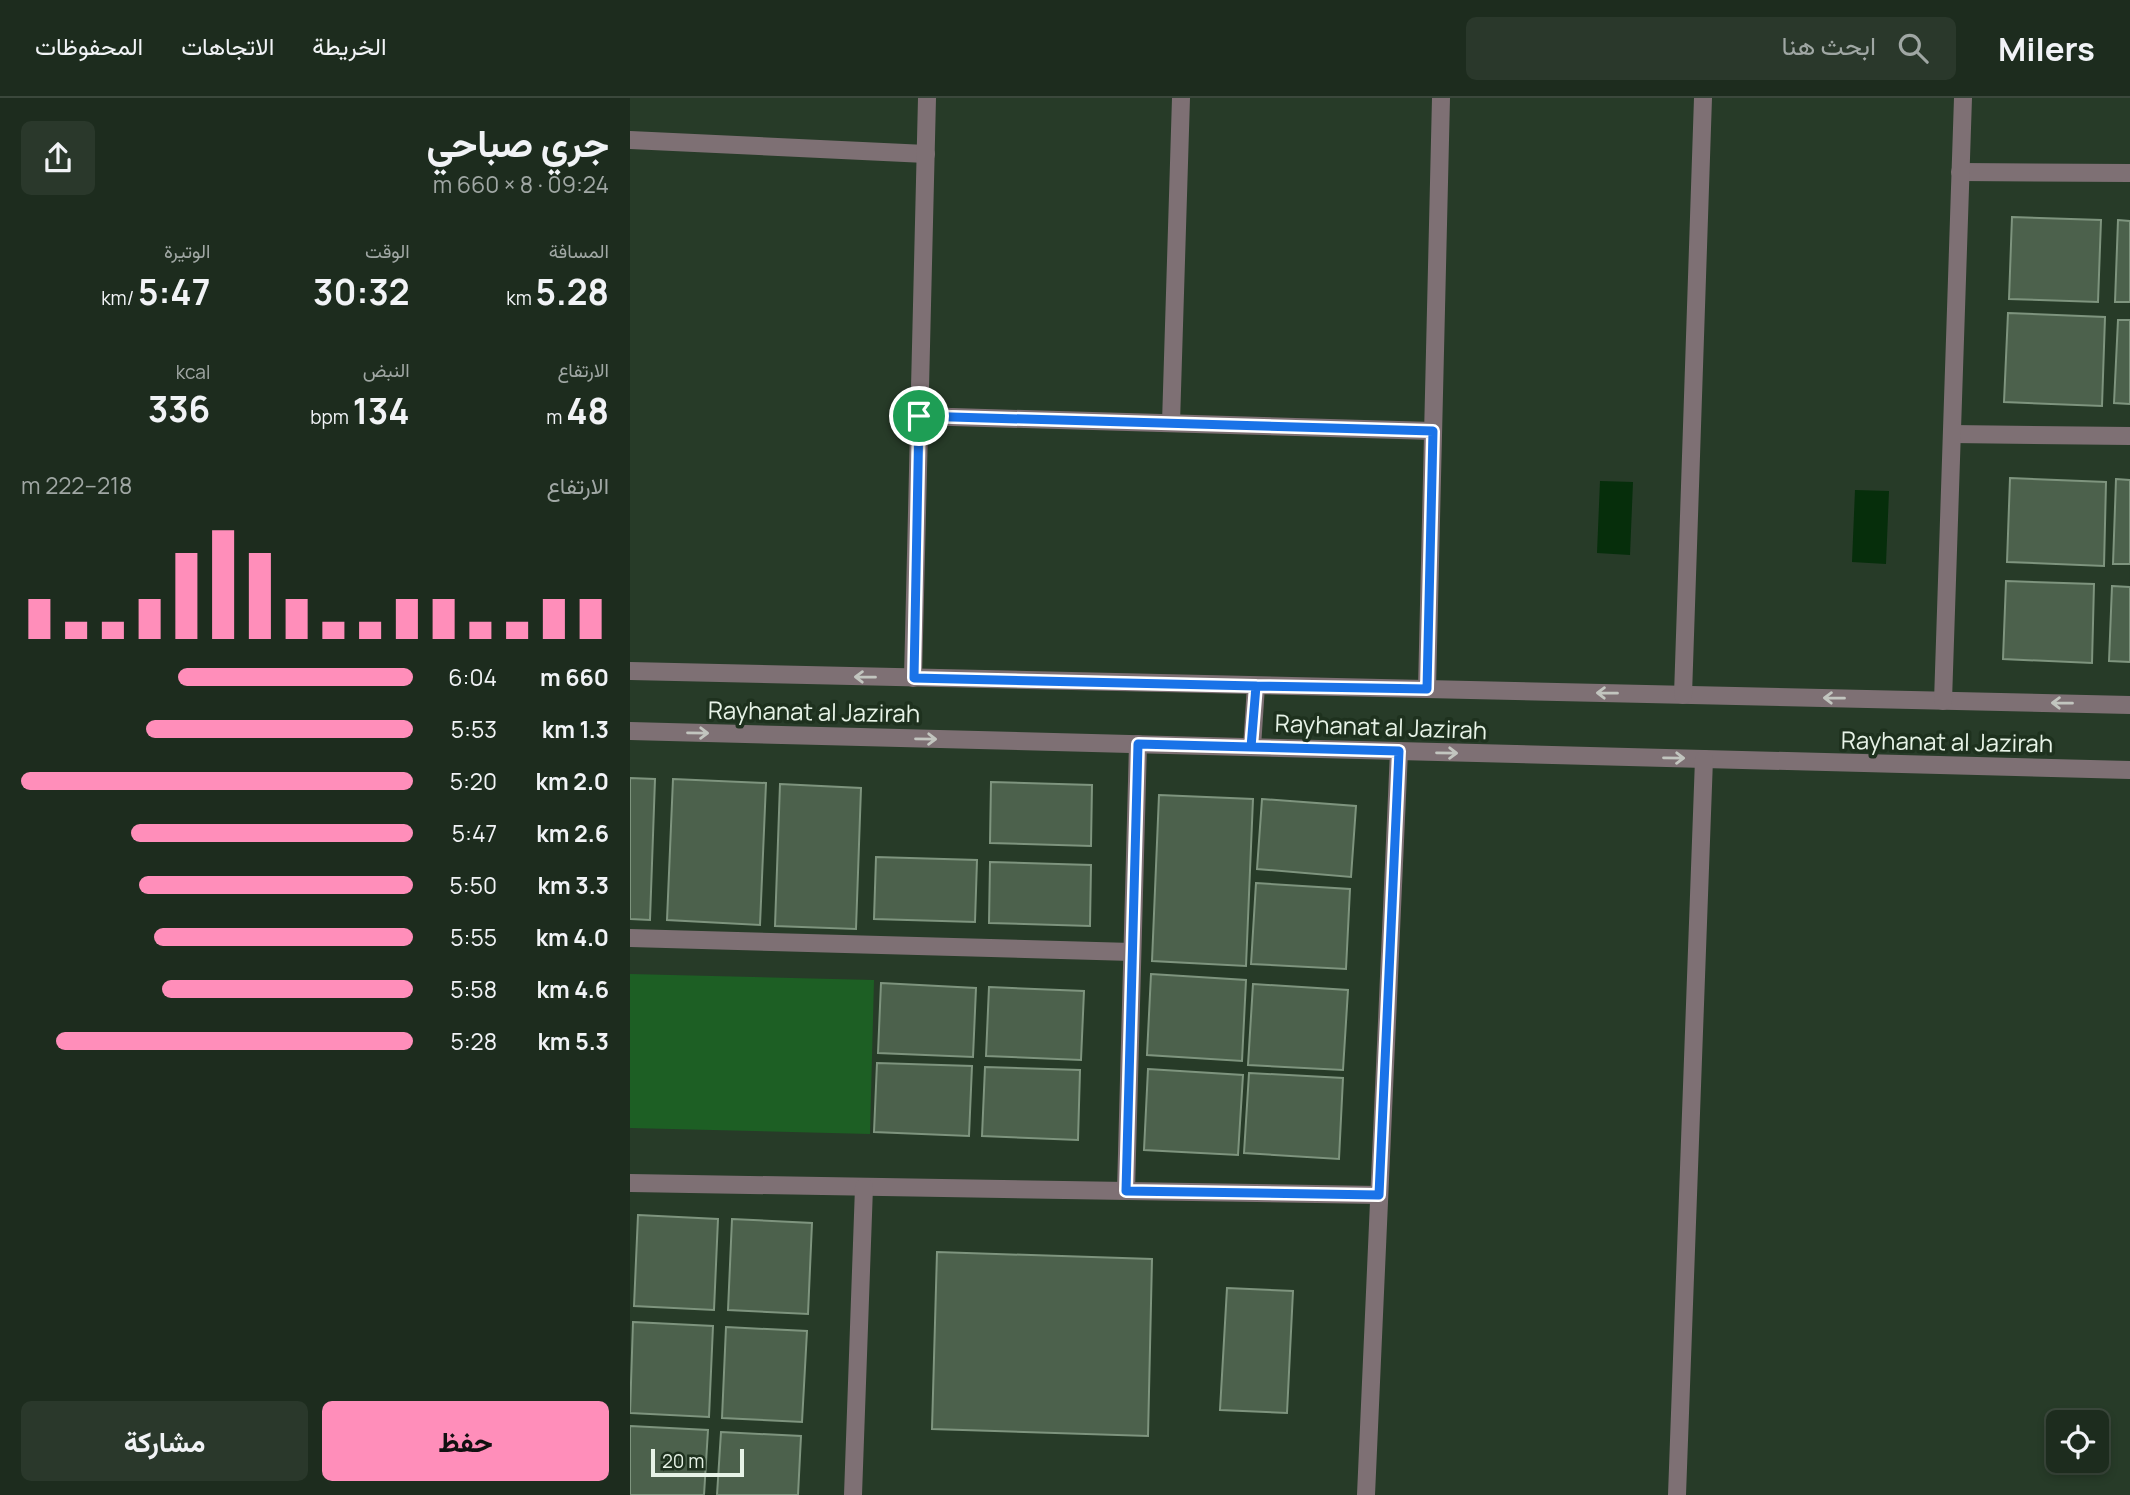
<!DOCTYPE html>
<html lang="ar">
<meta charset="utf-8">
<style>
:root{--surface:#1d2c1e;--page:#2a382b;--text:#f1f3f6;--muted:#a0a7a4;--line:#3b483c;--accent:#ff8eba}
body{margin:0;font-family:Manrope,Vazirmatn,sans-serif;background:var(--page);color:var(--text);direction:rtl;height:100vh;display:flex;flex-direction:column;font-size:26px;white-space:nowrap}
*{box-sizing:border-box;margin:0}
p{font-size:23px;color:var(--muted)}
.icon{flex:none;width:38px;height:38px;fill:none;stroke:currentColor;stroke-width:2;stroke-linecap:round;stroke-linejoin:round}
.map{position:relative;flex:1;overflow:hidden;direction:ltr}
.side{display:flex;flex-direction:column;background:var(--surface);width:630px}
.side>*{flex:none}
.controls{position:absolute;left:1416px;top:1312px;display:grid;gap:14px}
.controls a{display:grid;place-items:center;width:63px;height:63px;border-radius:10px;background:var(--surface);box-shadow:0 4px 10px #0003,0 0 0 2px var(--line);font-size:35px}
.scale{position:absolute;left:21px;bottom:18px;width:93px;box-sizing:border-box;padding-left:7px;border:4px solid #e7f3e7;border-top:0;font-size:19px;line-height:24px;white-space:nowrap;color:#e7f3e7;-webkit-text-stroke:5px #1e311e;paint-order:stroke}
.pin{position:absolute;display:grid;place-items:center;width:60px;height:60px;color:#fff;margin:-30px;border:4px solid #fff;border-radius:50%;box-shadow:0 2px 7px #0007}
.round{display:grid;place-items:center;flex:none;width:74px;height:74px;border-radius:10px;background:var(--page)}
.summary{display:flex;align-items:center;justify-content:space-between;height:119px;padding:0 21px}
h1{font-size:38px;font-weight:700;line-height:52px}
.figures{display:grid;grid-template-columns:repeat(3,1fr);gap:10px;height:119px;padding:7px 21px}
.figures div{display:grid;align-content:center}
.figures b{font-size:35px;font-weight:700}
.figures small{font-size:19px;font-weight:400}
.figures p{font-size:19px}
.chart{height:196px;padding:14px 21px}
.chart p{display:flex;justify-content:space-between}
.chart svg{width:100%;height:126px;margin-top:7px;stroke:var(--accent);stroke-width:6}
.action{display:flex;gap:14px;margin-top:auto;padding:14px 21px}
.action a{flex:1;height:80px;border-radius:10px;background:var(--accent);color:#111;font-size:28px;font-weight:700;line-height:80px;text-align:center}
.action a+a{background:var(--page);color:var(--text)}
ul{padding:0 21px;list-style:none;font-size:23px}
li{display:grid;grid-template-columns:112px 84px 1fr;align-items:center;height:52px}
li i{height:18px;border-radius:9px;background:var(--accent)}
header{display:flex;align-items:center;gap:42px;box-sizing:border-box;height:98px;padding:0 35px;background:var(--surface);border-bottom:2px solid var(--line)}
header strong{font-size:33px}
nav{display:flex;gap:38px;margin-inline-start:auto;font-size:24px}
.search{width:490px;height:63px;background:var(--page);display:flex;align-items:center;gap:18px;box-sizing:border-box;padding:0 24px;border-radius:10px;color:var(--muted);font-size:26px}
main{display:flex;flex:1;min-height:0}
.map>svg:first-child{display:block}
.green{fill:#1d5f24}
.water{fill:#062e0b}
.building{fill:#4c614c;stroke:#7e947e;stroke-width:2}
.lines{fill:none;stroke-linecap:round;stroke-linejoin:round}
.minor{stroke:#7e7074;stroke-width:18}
.oneway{stroke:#c2c5bf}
.route-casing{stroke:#fff;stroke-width:14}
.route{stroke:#1a73e8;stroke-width:9}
.labels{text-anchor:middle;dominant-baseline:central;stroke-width:7;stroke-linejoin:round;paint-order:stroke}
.street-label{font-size:24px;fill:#e7f3e7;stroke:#1e311e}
</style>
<header>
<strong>Milers</strong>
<div class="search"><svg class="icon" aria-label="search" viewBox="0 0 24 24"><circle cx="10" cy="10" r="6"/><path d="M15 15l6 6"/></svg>ابحث هنا</div>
<nav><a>الخريطة</a><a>الاتجاهات</a><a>المحفوظات</a></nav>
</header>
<main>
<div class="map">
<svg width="1500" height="1397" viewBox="0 0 1500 1397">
<rect width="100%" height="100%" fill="#273b28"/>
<path class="green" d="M0,876L244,882L240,1036L0,1030Z"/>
<g class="water">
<path d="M970,383L1003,384L1000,457L967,455Z"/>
<path d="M1225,392L1259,393L1256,466L1222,464Z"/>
</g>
<g class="building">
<path d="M1382,119L1471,122L1468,204L1379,201Z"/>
<path d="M1488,122L1500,123V204H1485Z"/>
<path d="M1378,215L1475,219L1472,308L1374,304Z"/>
<path d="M1488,222H1500V306L1484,305Z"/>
<path d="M1380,380L1476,384L1474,468L1377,464Z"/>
<path d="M1486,381L1500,382V466H1483Z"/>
<path d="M1376,483L1464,486L1462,565L1373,561Z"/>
<path d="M1482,488L1500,489V564L1479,563Z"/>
<path d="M0,680L25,681L20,822L0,821Z"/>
<path d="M43,681L136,685L130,827L37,822Z"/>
<path d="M361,684L462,687L461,748L360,745Z"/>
<path d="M150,686L231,690L226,831L145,828Z"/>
<path d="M529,697L623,701L616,868L522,863Z"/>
<path d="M632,701L726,708L721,779L627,771Z"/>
<path d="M246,759L347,762L345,824L244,821Z"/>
<path d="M360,764L461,767L460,828L359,825Z"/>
<path d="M626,785L720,791L716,871L621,866Z"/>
<path d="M521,876L616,882L612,963L517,957Z"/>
<path d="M251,885L346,890L343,959L248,955Z"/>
<path d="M623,886L718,892L713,972L618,967Z"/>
<path d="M359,889L454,893L451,962L356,958Z"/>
<path d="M247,965L342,968L339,1038L244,1034Z"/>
<path d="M355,969L450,972L448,1042L352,1038Z"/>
<path d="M518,971L613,977L608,1057L514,1052Z"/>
<path d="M619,975L713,980L709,1061L614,1055Z"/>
<path d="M8,1117L88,1121L84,1212L4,1208Z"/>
<path d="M102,1121L182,1125L178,1216L98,1212Z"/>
<path d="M307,1154L522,1161L518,1338L302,1331Z"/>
<path d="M597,1190L663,1193L657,1315L590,1312Z"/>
<path d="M3,1224L83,1228L79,1319L0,1315Z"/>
<path d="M96,1229L177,1233L172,1324L92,1320Z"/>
<path d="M0,1328L78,1332L74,1397H0Z"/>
<path d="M91,1334L171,1338L168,1397H87Z"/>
</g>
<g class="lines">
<g class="minor">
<path d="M0,42L296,56"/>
<path d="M1330,74L1500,75"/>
<path d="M289,318L803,333"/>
<path d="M541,325L551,0"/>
<path d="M1322,336L1500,338"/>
<path d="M0,573L1500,607"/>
<path d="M283,580L297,0"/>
<path d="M797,591L811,0"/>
<path d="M1053,597L1073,0"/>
<path d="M1313,603L1333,0"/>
<path d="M0,633L1500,672"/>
<path d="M622,649L626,588"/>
<path d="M0,840L502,854"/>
<path d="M0,1085L749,1097"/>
<path d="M496,1093L508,646"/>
<path d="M223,1397L234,1089"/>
<path d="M736,1397L769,653"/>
<path d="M1047,1397L1074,661"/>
</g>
</g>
<defs><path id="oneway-shaft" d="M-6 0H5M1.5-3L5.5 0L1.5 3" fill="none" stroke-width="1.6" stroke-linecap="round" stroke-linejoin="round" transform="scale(1.75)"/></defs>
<g class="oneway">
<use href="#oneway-shaft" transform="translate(235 579) rotate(-179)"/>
<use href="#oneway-shaft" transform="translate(977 595) rotate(-179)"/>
<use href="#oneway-shaft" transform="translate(1204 600) rotate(-179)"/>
<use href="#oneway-shaft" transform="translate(1432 605) rotate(-179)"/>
<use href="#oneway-shaft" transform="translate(68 635) rotate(1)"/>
<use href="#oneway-shaft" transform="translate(296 641) rotate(1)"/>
<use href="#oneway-shaft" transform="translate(817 655) rotate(1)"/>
<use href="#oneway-shaft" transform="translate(1044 660) rotate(1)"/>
</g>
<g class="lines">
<defs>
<path id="route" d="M289,318L284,580L626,588L621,649L508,646L496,1093L749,1097L769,653L621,649L626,588L797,591L803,333L289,318"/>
</defs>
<use href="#route" class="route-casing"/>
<use href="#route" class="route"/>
</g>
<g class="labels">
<g class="street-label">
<text transform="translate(184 613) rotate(1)">Rayhanat al Jazirah</text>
<text transform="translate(751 628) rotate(2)">Rayhanat al Jazirah</text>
<text transform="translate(1317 643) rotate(1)">Rayhanat al Jazirah</text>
</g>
</g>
</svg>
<div class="controls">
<a><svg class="icon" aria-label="locate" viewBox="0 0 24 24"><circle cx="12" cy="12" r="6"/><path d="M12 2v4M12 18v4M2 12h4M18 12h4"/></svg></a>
</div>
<div class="scale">20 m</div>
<div class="pin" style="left:289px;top:318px;background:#1e9e55"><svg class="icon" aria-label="arrive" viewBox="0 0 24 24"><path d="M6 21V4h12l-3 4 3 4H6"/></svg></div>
</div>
<section class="side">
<div class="summary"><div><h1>جري صباحي</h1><p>09:24 · 8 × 660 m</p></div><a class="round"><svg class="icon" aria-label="share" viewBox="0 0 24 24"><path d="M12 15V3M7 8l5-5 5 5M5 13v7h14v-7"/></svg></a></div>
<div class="figures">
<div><p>المسافة</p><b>5.28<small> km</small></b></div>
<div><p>الوقت</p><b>30:32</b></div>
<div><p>الوتيرة</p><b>5:47<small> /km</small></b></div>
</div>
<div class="figures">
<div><p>الارتفاع</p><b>48<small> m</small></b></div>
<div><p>النبض</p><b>134<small> bpm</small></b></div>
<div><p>kcal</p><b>336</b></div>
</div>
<div class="chart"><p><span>الارتفاع</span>218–222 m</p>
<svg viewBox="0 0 160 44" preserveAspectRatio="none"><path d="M5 44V30M15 44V38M25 44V38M35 44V30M45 44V14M55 44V6M65 44V14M75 44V30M85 44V38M95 44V38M105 44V30M115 44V30M125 44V38M135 44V38M145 44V30M155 44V30"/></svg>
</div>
<ul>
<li><b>660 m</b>6:04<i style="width:60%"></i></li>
<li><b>1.3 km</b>5:53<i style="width:68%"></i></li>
<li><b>2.0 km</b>5:20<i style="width:100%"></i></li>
<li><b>2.6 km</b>5:47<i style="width:72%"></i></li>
<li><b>3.3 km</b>5:50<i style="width:70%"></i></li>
<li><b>4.0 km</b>5:55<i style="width:66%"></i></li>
<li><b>4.6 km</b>5:58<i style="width:64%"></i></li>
<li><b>5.3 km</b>5:28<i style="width:91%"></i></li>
</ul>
<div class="action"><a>حفظ</a><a>مشاركة</a></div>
</section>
</main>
